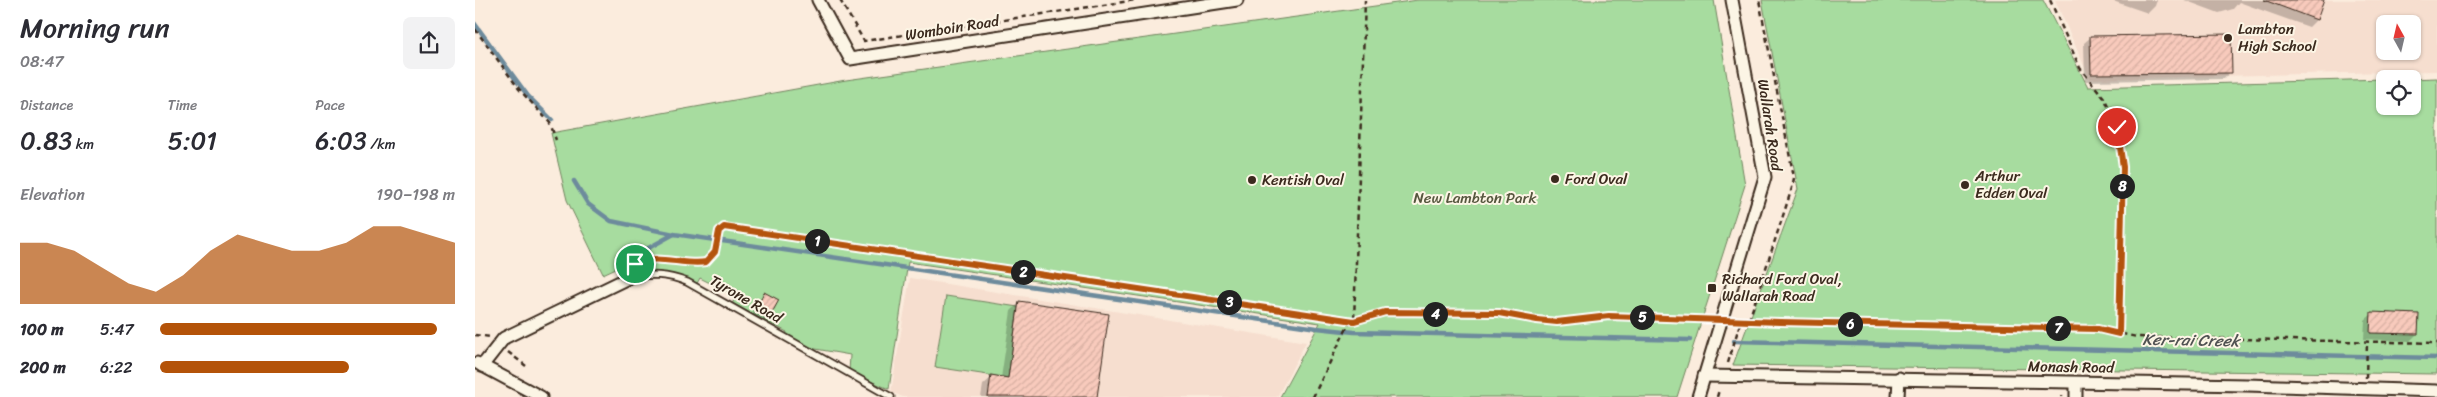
<!DOCTYPE html>
<meta charset="utf-8">
<style>
:root{--surface:#fff;--page:#f2f2f3;--text:#2b2b33;--muted:#7c7c81;--accent:#b45309}
body{margin:0;font-family:Sriracha,sans-serif;background:var(--page);color:var(--text);height:100vh;display:flex;flex-direction:column;font-size:19px;white-space:nowrap}
*{box-sizing:border-box;margin:0}
p{font-size:16px;color:var(--muted)}
.icon{flex:none;width:28px;height:28px;fill:none;stroke:currentColor;stroke-width:2;stroke-linecap:round;stroke-linejoin:round}
.map{position:relative;flex:1;overflow:hidden}
.drawer{display:flex;flex-direction:column;background:var(--surface);width:475px}
.drawer>*{flex:none}
.needle{width:32px;rotate:352deg}
.buttons{position:absolute;left:1901px;top:15px;display:grid;gap:10px}
.buttons a{display:grid;place-items:center;width:45px;height:45px;border-radius:8px;background:var(--surface);box-shadow:0 1px 4px #0004;font-size:25px}
.pin{position:absolute;display:grid;place-items:center;width:42px;height:42px;color:#fff;margin:-21px;border:2px solid #fff;border-radius:50%;box-shadow:0 1px 5px #0007}
.km{position:absolute;width:25px;height:25px;margin:-12px;border-radius:50%;background:#222;color:#fff;font-size:14px;line-height:25px;text-align:center}
.round{display:grid;place-items:center;flex:none;width:52px;height:52px;border-radius:8px;background:var(--page)}
.headline{display:flex;align-items:center;justify-content:space-between;height:85px;padding:0 20px}
h1{font-size:28px;font-weight:600;line-height:38px}
.metrics{display:grid;grid-template-columns:repeat(3,1fr);gap:8px;height:85px;padding:5px 20px}
.metrics div{display:grid;align-content:center}
.metrics b{font-size:25px;font-weight:600}
.metrics small{font-size:14px;font-weight:400}
.metrics p{font-size:14px}
.chart{height:140px;padding:10px 20px}
.chart p{display:flex;justify-content:space-between}
.chart svg{width:100%;height:90px;margin-top:5px;fill:var(--accent);opacity:.7}
ul{padding:0 20px;list-style:none;font-size:16px}
li{display:grid;grid-template-columns:80px 60px 1fr;align-items:center;height:38px}
li i{height:12px;border-radius:6px;background:var(--accent)}
main{display:flex;flex:1;min-height:0}
.map>svg:first-child{display:block}
.built{fill:#f6decf;fill-rule:evenodd}
.green{fill:#a7dc9f;stroke:#71835e}
.shadow{fill:#0003}
.lines{fill:none;stroke-linecap:round;stroke-linejoin:round}
.stream{stroke:#6d8b9c;stroke-width:4.5}
.building{fill:url(#building-hatch);stroke:#3b2a1e}
.lane-casing{stroke:#3b2a1e;stroke-width:9}
.street-casing{stroke:#3b2a1e;stroke-width:15}
.path{stroke:#3b2a1e;stroke-width:2.5;stroke-dasharray:5 4;stroke-linecap:butt}
.lane{stroke:#fcf5e5;stroke-width:5.5}
.street{stroke:#fcf5e5;stroke-width:11}
.route-casing{stroke:#fff;stroke-width:10}
.route{stroke:#b45309;stroke-width:6}
.poi-dot{fill:#3b2a1e;stroke:#fcf5e5;stroke-width:2}
.labels{text-anchor:middle;dominant-baseline:central;stroke-width:4;stroke-linejoin:round;paint-order:stroke}
.street-label{font-size:15px;fill:#3b2a1e;stroke:#fcf5e5}
.poi-label{font-size:15px;fill:#3b2a1e;stroke:#fcf5e5;text-anchor:start}
.park-label{font-size:15px;fill:#56563e;stroke:#fcf5e5}
.water-label{font-size:16px;font-style:italic;fill:#505252;stroke:#fcf5e5}
</style>
<main>
<section class="drawer">
<div class="headline"><div><h1>Morning run</h1><p>08:47</p></div><a class="round"><svg class="icon" aria-label="share" viewBox="0 0 24 24"><path d="M12 15V3M7 8l5-5 5 5M5 13v7h14v-7"/></svg></a></div>
<div class="metrics">
<div><p>Distance</p><b>0.83<small> km</small></b></div>
<div><p>Time</p><b>5:01</b></div>
<div><p>Pace</p><b>6:03<small> /km</small></b></div>
</div>
<div class="chart"><p><span>Elevation</span>190–198 m</p>
<svg viewBox="0 0 160 44" preserveAspectRatio="none"><path d="M0 44V14L10 14L20 18L30 26L40 34L50 38L60 30L70 18L80 10L90 14L100 18L110 18L120 14L130 6L140 6L150 10L160 14V44z"/></svg>
</div>
<ul>
<li><b>100 m</b>5:47<i style="width:94%"></i></li>
<li><b>200 m</b>6:22<i style="width:64%"></i></li>
</ul>
</section>
<div class="map">
<svg width="1962" height="397" viewBox="0 0 1962 397">
<defs>
<pattern id="building-hatch" width="6" height="6" patternUnits="userSpaceOnUse" patternTransform="scale(1.25)"><rect width="6" height="6" fill="#f8cabc"/><path d="M-1 1l2-2M0 6l6-6M5 7l2-2" fill="none" stroke="#d6aea1"/></pattern>
</defs>
<rect width="100%" height="100%" fill="#fbecdd"/>
<filter id="ink" filterUnits="userSpaceOnUse"><feTurbulence type="fractalNoise" baseFrequency=".02" numOctaves="2"/><feDisplacementMap in="SourceGraphic" scale="10" xChannelSelector="R" yChannelSelector="G"/><feConvolveMatrix kernelMatrix="1 2 1 2 8 2 1 2 1" color-interpolation-filters="sRGB"/></filter>
<g filter="url(#ink)">
<g class="built">
<path d="M1580,0H1962V71L1615,79ZM1910,24H1938V51H1910Z"/>
<path d="M435,278L831,342L802,397H428L416,392Z"/>
</g>
<g class="green">
<path d="M943,0H1239L1270,185L1202,397H805L845,323L433,262L414,389L374,372L375,355L318,345L308,339L312,332L257,304L261,296L225,278L220,287L154,262L128,274L92,200L76,133L371,80Z"/>
<path d="M1287,0H1568L1613,87L1910,79V106H1938V79H1934L1962,78V374L1258,365L1323,189Z"/>
<path d="M471,296L543,307L533,378L460,367Z"/>
</g>
<g class="shadow">
<path d="M1635,0H1682L1680,6L1673,13Z"/>
<path d="M1709,0H1848L1841,20L1834,27L1764,2L1758,9L1744,13Z"/>
<path d="M1616,37L1755,72L1749,79L1610,81L1609,43Z"/>
<path d="M289,294L302,300L289,322L276,315Z"/>
<path d="M545,302L620,397H506L508,385L517,377L526,378L536,311Z"/>
<path d="M1897,314L1942,334L1935,341L1889,339L1890,320Z"/>
</g>
<g class="lines">
<g class="stream">
<path d="M0,24L53,96L77,120"/>
<path d="M99,181L113,204L136,221L199,234L842,328L879,332L1215,340"/>
<path d="M157,257L199,234"/>
<path d="M1259,341L1962,358"/>
</g>
</g>
<g class="building">
<path d="M1789,0H1849L1842,20Z"/>
<path d="M1756,34L1757,73L1616,74L1615,36Z"/>
<path d="M289,292L304,300L294,318L280,311Z"/>
<path d="M544,301L634,314L622,397H513L516,375L533,378Z"/>
<path d="M1896,312L1944,314L1943,334L1895,333Z"/>
</g>
<g class="lines">
<defs>
<path id="lane" d="M155,277C176,274 192,274 212,282L416,397"/>
<g id="street">
<path d="M343,0L375,59L762,0"/>
<path d="M2,363L66,397"/>
<path d="M7,366L29,338L155,277"/>
<path d="M1229,376L1772,385L1962,391"/>
<path d="M1223,397L1290,177L1257,0"/>
<path d="M1423,397L1424,378"/>
<path d="M1601,397V383"/>
</g>
</defs>
<use href="#lane" class="lane-casing"/>
<use href="#street" class="street-casing"/>
<g class="path">
<path d="M365,0L389,41L661,0"/>
<path d="M1575,0L1605,68L1630,99L1642,127L1648,167L1644,334"/>
<path d="M0,29L44,89L75,123L81,140"/>
<path d="M159,266L166,261L173,260L231,262L239,252L244,231L249,227L879,321L910,312L1024,313L1062,321L1082,322L1120,316L1234,319"/>
<path d="M1260,320L1623,329L1662,337L1962,343"/>
<path d="M1274,320L1317,188L1319,178L1284,0"/>
<path d="M0,335L16,337"/>
<path d="M33,352L51,366"/>
<path d="M1253,363L1266,320"/>
<path d="M1891,378L1892,342"/>
<path d="M838,397L873,325L879,321L890,0"/>
<path d="M1242,397L1244,390"/>
<path d="M1587,397V396"/>
</g>
<use href="#lane" class="lane"/>
<use href="#street" class="street"/>
</g>
</g>
<g class="lines" filter="url(#ink)">
<defs>
<path id="route" d="M160,264C181,253 208,266 231,262L240,252L244,231L249,227L879,321L910,312L1024,313L1062,320L1082,322L1134,316L1305,322L1623,329L1644,334L1648,167L1642,127"/>
</defs>
<use href="#route" class="route-casing"/>
<use href="#route" class="route"/>
</g>
<g class="poi-dot">
<circle cx="1753" cy="38" r="5"/>
<circle cx="1080" cy="179" r="5"/>
<circle cx="777" cy="180" r="5"/>
<circle cx="1490" cy="185" r="5"/>
<rect x="1232" y="283" width="10" height="10" rx="2.5"/>
</g>
<g class="labels">
<g class="street-label">
<text transform="translate(477 28) rotate(-9)">Womboin Road</text>
<text transform="translate(1295 125) rotate(81)">Wallarah Road</text>
<text transform="translate(271 299) rotate(30)">Tyrone Road</text>
<text transform="translate(1596 367) rotate(1)">Monash Road</text>
</g>
<g class="poi-label">
<text x="1763" y="29">Lambton<tspan x="1763" dy="17">High School</tspan></text>
<text x="1500" y="176">Arthur<tspan x="1500" dy="17">Edden Oval</tspan></text>
<text x="1090" y="179">Ford Oval</text>
<text x="787" y="180">Kentish Oval</text>
<text x="1247" y="279">Richard Ford Oval,<tspan x="1247" dy="17">Wallarah Road</tspan></text>
</g>
<g class="park-label">
<text x="1000" y="198">New Lambton Park</text>
</g>
<g class="water-label">
<text transform="translate(1716 340) rotate(1)">Ker-rai Creek</text>
</g>
</g>
</svg>
<div class="buttons">
<a><svg class="needle" viewBox="-14 -14 28 28"><path d="M0-13l5 13h-10z" fill="#e53935"/><path d="M0 13l5-13h-10z" fill="#7c7c81"/></svg></a>
<a><svg class="icon" aria-label="locate" viewBox="0 0 24 24"><circle cx="12" cy="12" r="6"/><path d="M12 2v4M12 18v4M2 12h4M18 12h4"/></svg></a>
</div>
<div class="pin" style="left:160px;top:264px;background:#1e9e55"><svg class="icon" aria-label="arrive" viewBox="0 0 24 24"><path d="M6 21V4h12l-3 4 3 4H6"/></svg></div>
<div class="pin" style="left:1642px;top:127px;background:#d93025"><svg class="icon" aria-label="check" viewBox="0 0 24 24"><path d="M5 12l5 5 9-10"/></svg></div>
<b class="km" style="left:342px;top:241px">1</b>
<b class="km" style="left:548px;top:272px">2</b>
<b class="km" style="left:754px;top:302px">3</b>
<b class="km" style="left:960px;top:314px">4</b>
<b class="km" style="left:1167px;top:317px">5</b>
<b class="km" style="left:1375px;top:324px">6</b>
<b class="km" style="left:1583px;top:328px">7</b>
<b class="km" style="left:1647px;top:186px">8</b>
</div>
</main>
